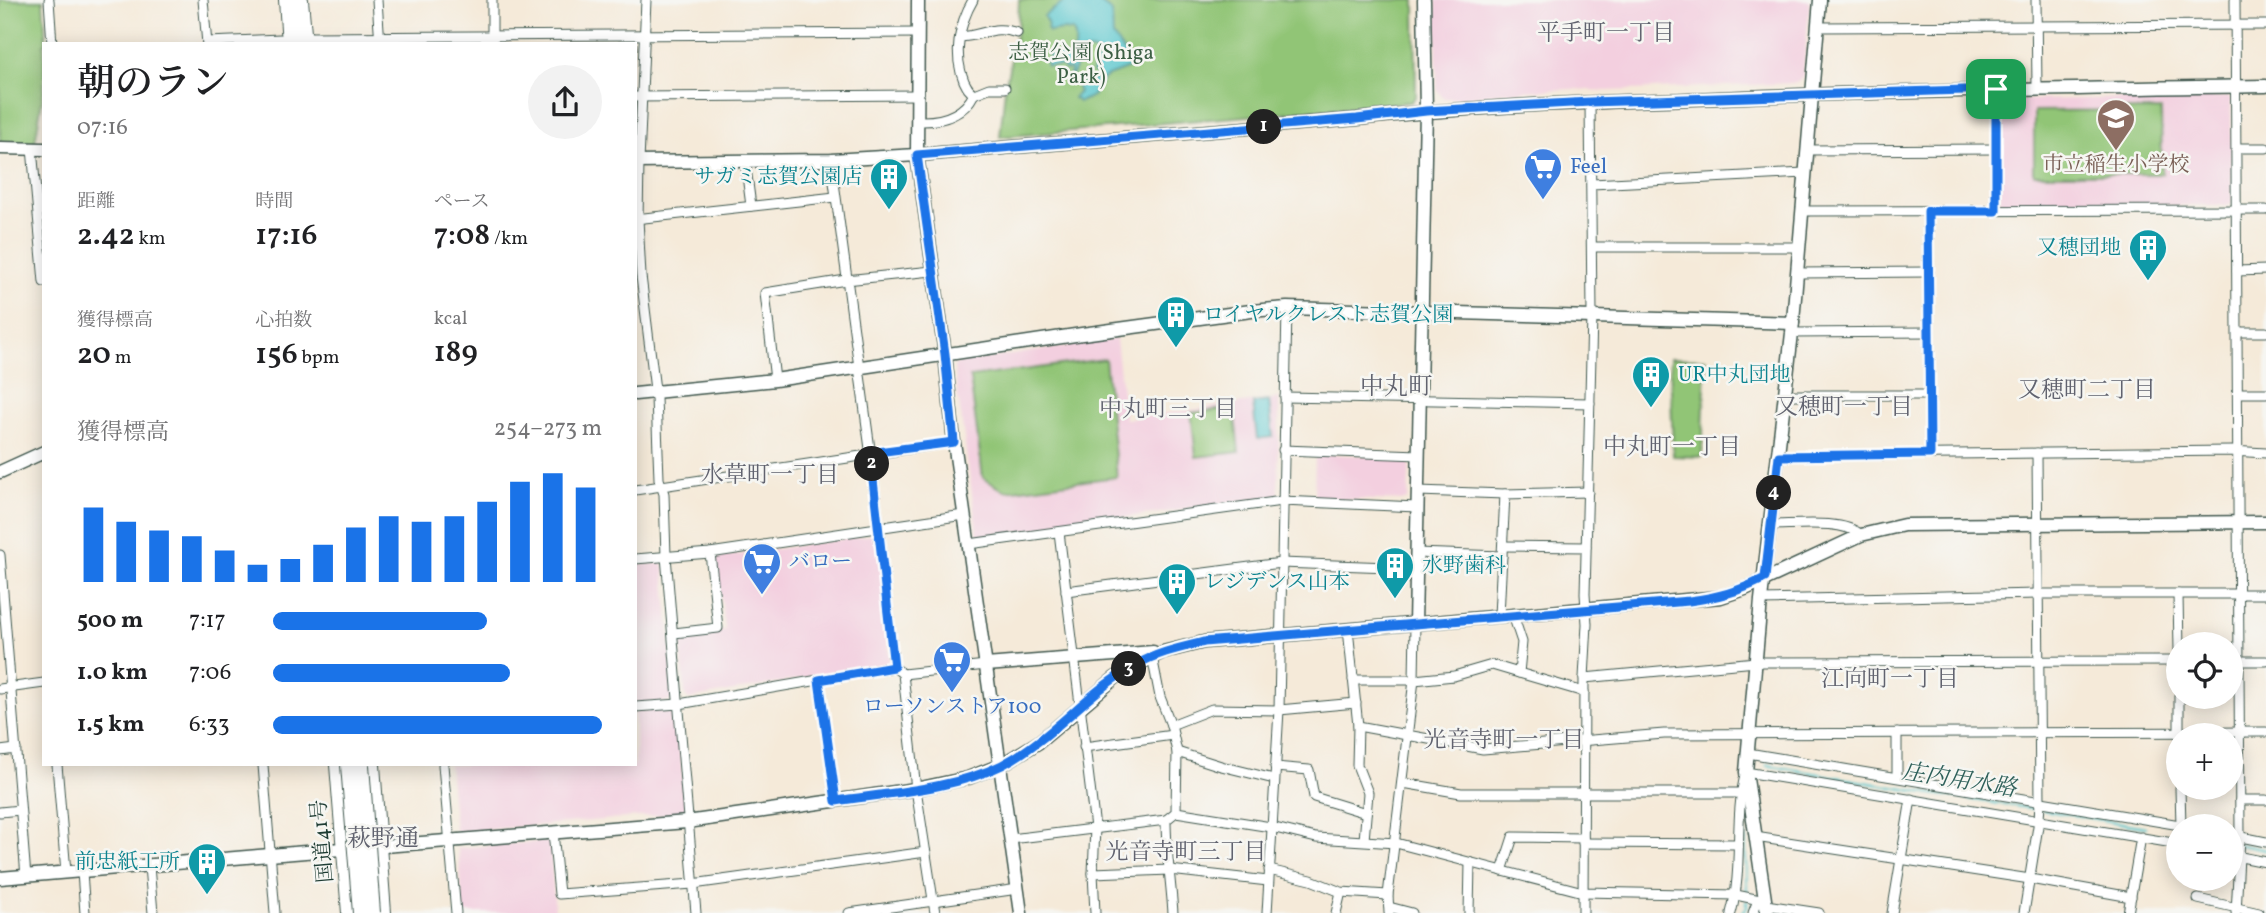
<!DOCTYPE html>
<html lang="ja">
<meta charset="utf-8">
<style>
:root{--surface:#fff;--page:#f2f2f2;--text:#202124;--muted:#757577;--accent:#1a73e8}
body{margin:0;font-family:Vollkorn,"Noto Serif JP",serif;background:var(--page);color:var(--text);height:100vh;display:flex;flex-direction:column;font-size:26px;white-space:nowrap}
*{box-sizing:border-box;margin:0}
p{font-size:23px;color:var(--muted)}
.icon{flex:none;width:38px;height:38px;fill:none;stroke:currentColor;stroke-width:2;stroke-linecap:round;stroke-linejoin:round}
.map{position:relative;flex:1;overflow:hidden}
.drawer{position:absolute;left:42px;top:42px;width:595px;height:724px;display:flex;flex-direction:column;background:var(--surface);border-radius:0px;box-shadow:0 4px 18px #0003}
.drawer>*{flex:none}
.controls{position:absolute;left:2166px;top:632px;display:grid;gap:14px}
.controls a{display:grid;place-items:center;width:77px;height:77px;border-radius:50%;background:var(--surface);box-shadow:0 4px 18px #0003;font-size:35px}
.pin{position:absolute;display:grid;place-items:center;width:60px;height:60px;color:#fff;margin:-30px;border-radius:14px;box-shadow:0 4px 10px #0006}
.km{position:absolute;width:35px;height:35px;margin:-18px;border-radius:50%;background:#222;color:#fff;font-size:19px;line-height:35px;text-align:center}
.round{display:grid;place-items:center;flex:none;width:74px;height:74px;border-radius:37px;background:var(--page)}
.overview{display:flex;align-items:center;justify-content:space-between;height:119px;padding:0 35px}
h1{font-size:38px;font-weight:600;line-height:52px}
.metrics{display:grid;grid-template-columns:repeat(3,1fr);gap:10px;height:119px;padding:7px 35px}
.metrics div{display:grid;align-content:center}
.metrics b{font-size:30px;font-weight:600}
.metrics small{font-size:19px;font-weight:400}
.metrics p{font-size:19px}
.chart{height:196px;padding:14px 35px}
.chart p{display:flex;justify-content:space-between}
.chart svg{width:100%;height:126px;margin-top:7px;stroke:var(--accent);stroke-width:6}
ul{padding:0 35px;list-style:none;font-size:23px}
li{display:grid;grid-template-columns:112px 84px 1fr;align-items:center;height:52px}
li i{height:18px;border-radius:9px;background:var(--accent)}
.map>svg:first-child{display:block}
.built{fill:#f3cfdf}
.green{fill:#91c576;stroke:#588155;stroke-width:2}
.water{fill:#5ac7ce;stroke:#3c8281;stroke-width:2}
.lines{fill:none;stroke-linecap:round;stroke-linejoin:round}
.stream{stroke:#5ac7ce;stroke-width:2.5}
.street-casing{stroke:#3f574d;stroke-width:11}
.secondary-casing{stroke:#3f574d;stroke-width:15}
.highway-casing{stroke:#3f574d;stroke-width:18}
.street{stroke:#fff;stroke-width:9}
.secondary{stroke:#fff;stroke-width:12}
.highway{stroke:#fff;stroke-width:16}
.highway-bridge-casing{stroke:#3f574d;stroke-width:18;stroke-linecap:butt}
.highway-bridge{stroke:#fff;stroke-width:16}
.route-casing{stroke:#fff;stroke-width:14}
.route{stroke:#1a73e8;stroke-width:9}
.labels{text-anchor:middle;dominant-baseline:central;stroke-width:5;stroke-linejoin:round;paint-order:stroke}
.park-label{font-size:21px;fill:#3c5f44;stroke:#f6f6f2}
.education-label{font-size:21px;fill:#785e54;stroke:#f6f6f2}
.shop-label{font-size:21px;fill:#366cbe;stroke:#f6f6f2;text-anchor:start}
.culture-label{font-size:21px;fill:#0d838f;stroke:#f6f6f2;text-anchor:start}
.street-label{font-size:21px;fill:#1f3d34;stroke:#f6f6f2}
.neighbourhood-label{font-size:23px;fill:#61636f;stroke:#f6f6f2}
.water-label{font-size:23px;font-style:italic;fill:#2e605a;stroke:#f6f6f2}
.quarter-label{font-size:24px;fill:#61636f;stroke:#f6f6f2}
</style>
<div class="map">
<svg width="2266" height="913" viewBox="0 0 2266 913">
<rect width="100%" height="100%" fill="#f6f6f2"/>
<filter id="ink" filterUnits="userSpaceOnUse"><feTurbulence type="fractalNoise" baseFrequency=".0143" numOctaves="2"/><feDisplacementMap in="SourceGraphic" scale="14" xChannelSelector="R" yChannelSelector="G"/><feConvolveMatrix kernelMatrix="1 2 1 2 8 2 1 2 1" color-interpolation-filters="sRGB"/></filter>
<filter id="wash" filterUnits="userSpaceOnUse"><feTurbulence type="fractalNoise" baseFrequency=".00686" numOctaves="4" result="noise"/><feDisplacementMap in="SourceGraphic" scale="28" xChannelSelector="R" yChannelSelector="G"/><feGaussianBlur stdDeviation="1.57" result="paint"/><feColorMatrix in="noise" values="0 0 0 0 0 0 0 0 0 0 0 0 0 0 0 0 0 1.4 0 .05"/><feComposite in="paint" operator="in"/></filter>
<g filter="url(#wash)">
<rect width="100%" height="100%" fill="#f5ead9"/>
<g class="built">
<path d="M1436,0H1810L1803,76L1797,83L1607,91L1573,89L1501,92L1464,98H1444L1437,90Z"/>
<path d="M2229,97L2231,100L2232,202L2228,205L2003,206L2000,203L2001,103L2005,100Z"/>
<path d="M1116,339L1125,419L1279,398L1278,497L978,537L954,367L957,363Z"/>
<path d="M1315,454L1410,457L1408,498L1406,501L1314,498Z"/>
<path d="M879,534L890,663L689,699L685,696L681,639L684,636L725,630L716,558Z"/>
<path d="M661,563L664,566L675,698L672,701L635,704V565Z"/>
<path d="M675,708L687,813L458,832L455,829L449,765H635V710Z"/>
<path d="M550,841L555,913H463L458,848Z"/>
</g>
<g class="green">
<path d="M0,0H43L46,44H44V88L35,143L0,142Z"/>
<path d="M1019,0H1415L1416,96L1411,102L1000,137L1005,88L1018,25Z"/>
<path d="M2161,110L2162,174H2034V111Z"/>
<path d="M1670,358L1706,359L1702,457L1673,456Z"/>
<path d="M1105,359L1117,477L1005,491L983,478L970,377Z"/>
<path d="M1234,408L1239,452L1196,457L1191,413Z"/>
</g>
<g class="water">
<path d="M1067,0H1096L1112,12L1113,36L1131,64L1129,68L1108,76L1102,80L1093,96L1079,102L1073,98L1079,92L1077,88L1078,85L1085,84L1083,81L1086,79L1095,80L1098,76L1092,72L1095,62L1101,60L1103,56C1077,38 1080,66 1069,79L1070,69L1065,70L1062,66H1047L1046,63L1050,58L1048,55H1060L1067,58C1075,51 1078,41 1073,31L1063,30L1049,32L1047,28L1048,25L1044,16Z"/>
<path d="M1269,401L1273,437L1257,439L1253,403Z"/>
</g>
<g class="lines">
<g class="stream">
<path d="M1767,765L1927,793L2036,809"/>
<path d="M2043,810L2145,827"/>
<path d="M1745,835L1747,894"/>
<path d="M2231,843L2266,850"/>
<path d="M1742,913L1747,907V901"/>
</g>
</g>
</g>
<g filter="url(#ink)">
<g class="lines">
<defs>
<g id="street">
<path d="M49,0L52,44"/>
<path d="M203,0L207,44"/>
<path d="M377,0L380,44"/>
<path d="M492,0V44"/>
<path d="M646,0L639,162L638,219L641,276L656,398L659,479L664,494L666,556L696,913"/>
<path d="M2036,0L2037,89"/>
<path d="M2235,0L2240,837L2236,913"/>
<path d="M1818,27L2266,25"/>
<path d="M310,37L917,33"/>
<path d="M960,37C984,36 993,24 1017,33"/>
<path d="M207,42L280,39"/>
<path d="M1996,89V211"/>
<path d="M974,94L989,88H1005"/>
<path d="M635,97L917,95"/>
<path d="M923,121C944,121 964,114 974,94C968,90 967,87 964,81C953,55 959,24 973,0"/>
<path d="M32,148L44,282"/>
<path d="M2237,148H2266"/>
<path d="M1807,150L1996,149"/>
<path d="M745,160L751,206"/>
<path d="M831,160L870,449L894,667L903,674L986,665"/>
<path d="M1592,184L1805,173"/>
<path d="M1802,211L2266,210"/>
<path d="M1928,211L1930,454"/>
<path d="M635,219L835,197"/>
<path d="M1592,247H1799"/>
<path d="M2237,271L2266,270"/>
<path d="M1797,273L1929,272"/>
<path d="M2238,332H2266"/>
<path d="M1792,333L1929,332"/>
<path d="M775,380L765,293L846,280L932,271"/>
<path d="M2238,393H2266"/>
<path d="M1786,395H1929"/>
<path d="M1285,397L1590,403"/>
<path d="M1283,450L1419,455"/>
<path d="M1779,456L2231,451L2266,453"/>
<path d="M635,490L954,442"/>
<path d="M1418,491L1505,494L1588,492"/>
<path d="M1771,525C1796,525 1843,519 1861,535"/>
<path d="M1059,532L1095,828L1093,873L1095,913"/>
<path d="M969,544L1282,501L1417,507"/>
<path d="M1503,546L1586,547"/>
<path d="M1416,553L1502,556"/>
<path d="M0,555L26,877"/>
<path d="M635,559L710,553L964,515"/>
<path d="M1066,591L1281,563L1416,568"/>
<path d="M2178,594L2179,651"/>
<path d="M1761,600L2038,594H2266"/>
<path d="M1513,615L1522,642L1519,673L1584,692"/>
<path d="M1499,616L1505,494"/>
<path d="M1348,629L1358,726L1357,765L1368,793L1364,840"/>
<path d="M674,633L718,628L710,553"/>
<path d="M1152,656L1160,697L1171,725L1177,752L1176,812L1166,820C1166,851 1171,882 1173,913"/>
<path d="M2231,661H2266"/>
<path d="M903,674L916,789L935,913"/>
<path d="M1584,678L1756,662L2179,661"/>
<path d="M819,680L836,801"/>
<path d="M1353,680H1414L1454,676L1492,665L1519,673"/>
<path d="M0,689L44,683"/>
<path d="M2179,696V735"/>
<path d="M635,707L679,704L894,667"/>
<path d="M1171,725L1212,709L1279,710L1356,703"/>
<path d="M1358,726L1483,749L1664,734L2266,732"/>
<path d="M1897,733V777"/>
<path d="M1084,747L1173,735"/>
<path d="M0,751L16,749"/>
<path d="M1177,752L1221,766L1274,779"/>
<path d="M1748,753L2186,826"/>
<path d="M57,765L66,872"/>
<path d="M263,765L275,913"/>
<path d="M443,765L456,913"/>
<path d="M1275,767L1309,770L1314,797L1366,813"/>
<path d="M1403,783L1461,793H1740"/>
<path d="M2180,788L2181,826"/>
<path d="M2240,800H2266"/>
<path d="M0,812L20,810"/>
<path d="M1176,812L1271,827L1316,838L1396,843L1583,892L1736,895L1765,901"/>
<path d="M553,832L559,894L693,884L926,852"/>
<path d="M2231,835L2266,842"/>
<path d="M1755,837L2030,879L2131,897"/>
<path d="M1011,839L1166,820"/>
<path d="M1583,843L1738,844"/>
<path d="M2231,855L2266,862"/>
<path d="M149,866L153,913"/>
<path d="M1269,870L1311,880L1341,892L1388,895"/>
<path d="M1502,871L1513,837L1583,838"/>
<path d="M82,872L85,913"/>
<path d="M1093,873L1170,870L1268,881"/>
<path d="M2198,899L2259,913"/>
<path d="M1766,905L1819,913"/>
<path d="M1389,907L1412,913"/>
<path d="M849,913L1018,889"/>
<path d="M1267,913L1279,710L1287,308"/>
<path d="M1336,913L1341,892"/>
<path d="M1389,913L1388,895L1414,680L1415,624"/>
<path d="M1469,913L1470,863"/>
<path d="M1583,913L1584,678L1587,624L1585,594L1592,316L1590,102"/>
<path d="M1731,913C1744,867 1733,818 1746,772L2179,844"/>
<path d="M1753,913L1758,900"/>
<path d="M1892,913L1911,799"/>
<path d="M2024,913L2039,820L2040,802L2037,453"/>
<path d="M2128,913L2141,837"/>
</g>
<g id="secondary">
<path d="M918,0L917,155L945,354L954,442L1021,913"/>
<path d="M0,148L44,149"/>
<path d="M635,162L831,160L917,155L1357,119C1468,106 1579,103 1690,99C1882,91 2074,89 2266,86"/>
<path d="M635,394L775,380L1082,334L1251,311L1287,308L1793,323"/>
<path d="M0,472L44,452"/>
<path d="M1415,624L1426,111L1424,0"/>
<path d="M986,665L1153,652"/>
<path d="M371,847L687,822L916,789L968,778L1001,765L1039,742L1115,678L1132,667L1163,652L1204,642L1721,597L1745,589L1861,535L1904,525L2266,522"/>
<path d="M0,878L353,848"/>
<path d="M1767,913L1746,772L1761,600L1792,333L1820,0"/>
</g>
<g id="highway">
<path d="M287,0L290,44"/>
<path d="M300,0L304,44"/>
<path d="M338,765L350,913"/>
<path d="M372,765L383,913"/>
</g>
</defs>
<use href="#street" class="street-casing"/>
<use href="#secondary" class="secondary-casing"/>
<use href="#highway" class="highway-casing"/>
<use href="#street" class="street"/>
<use href="#secondary" class="secondary"/>
<use href="#highway" class="highway"/>
<defs>
<g id="highway-bridge">
<path d="M349,765L361,913"/>
<path d="M361,765L372,913"/>
</g>
</defs>
<use href="#highway-bridge" class="highway-bridge-casing"/>
<use href="#highway-bridge" class="highway-bridge"/>
</g>
</g>
<g class="lines" filter="url(#ink)">
<defs>
<path id="route" d="M1996,89V211H1928L1930,454L1779,456L1765,578C1738,592 1718,597 1689,601L1204,642C1179,648 1156,653 1134,666C1086,693 1052,739 1002,765C954,789 889,793 836,801L819,680L894,667L870,453L954,442L945,354L917,155L1357,119L1426,111L1590,102Z"/>
</defs>
<use href="#route" class="route-casing"/>
<use href="#route" class="route"/>
</g>
<defs>
<symbol id="school-pin" viewBox="-11 -11 22 30"><path d="M0 17L-7.5 6A9.5 9.5 0 1 1 7.5 6Z" fill="#8d6e63" stroke="#f6f6f2"/><path d="M0-5L7-2L0 1L-7-2ZM-4 1L0 2.5L4 1V4Q0 6-4 4Z" fill="#fff"/></symbol>
<symbol id="supermarket-pin" viewBox="-11 -11 22 30"><path d="M0 17L-7.5 6A9.5 9.5 0 1 1 7.5 6Z" fill="#3f7fe0" stroke="#f6f6f2"/><path d="M-6-5.5h2.5l.6 2H6L4.5 2H-2.5L-4.4-4H-6ZM-1.5 3.2a1.3 1.3 0 1 0 .1 0ZM3 3.2a1.3 1.3 0 1 0 .1 0Z" fill="#fff"/></symbol>
<symbol id="building-pin" viewBox="-11 -11 22 30"><path d="M0 17L-7.5 6A9.5 9.5 0 1 1 7.5 6Z" fill="#0f9aa8" stroke="#f6f6f2"/><path d="M-4-6H4V6H1V3H-1V6H-4ZM-2.5-4.3h1.7v1.8h-1.7ZM.8-4.3h1.7v1.8H.8ZM-2.5-1h1.7V.8h-1.7ZM.8-1h1.7V.8H.8Z" fill="#fff"/></symbol>
</defs>
<g fill-rule="evenodd">
<use href="#school-pin" x="2094" y="96" width="44" height="60"/>
<use href="#supermarket-pin" x="1521" y="145" width="44" height="60"/>
<use href="#building-pin" x="867" y="155" width="44" height="60"/>
<use href="#building-pin" x="2126" y="226" width="44" height="60"/>
<use href="#building-pin" x="1154" y="293" width="44" height="60"/>
<use href="#building-pin" x="1629" y="353" width="44" height="60"/>
<use href="#supermarket-pin" x="740" y="540" width="44" height="60"/>
<use href="#building-pin" x="1373" y="544" width="44" height="60"/>
<use href="#building-pin" x="1155" y="560" width="44" height="60"/>
<use href="#supermarket-pin" x="930" y="638" width="44" height="60"/>
<use href="#building-pin" x="185" y="840" width="44" height="60"/>
</g>
<g class="labels">
<g class="park-label">
<text x="1081" y="53">志賀公園 (Shiga<tspan x="1081" dy="24">Park)</tspan></text>
</g>
<g class="education-label">
<text x="2116" y="165">市立稲生小学校</text>
</g>
<g class="shop-label">
<text x="1570" y="167">Feel</text>
<text x="789" y="562">バロー</text>
<text x="952" y="707" text-anchor="middle">ローソンストア100</text>
</g>
<g class="culture-label">
<text x="862" y="177" text-anchor="end">サガミ志賀公園店</text>
<text x="2121" y="248" text-anchor="end">又穂団地</text>
<text x="1203" y="315">ロイヤルクレスト志賀公園</text>
<text x="1678" y="375">UR中丸団地</text>
<text x="1422" y="566">水野歯科</text>
<text x="1204" y="582">レジデンス山本</text>
<text x="180" y="862" text-anchor="end">前忠紙工所</text>
</g>
<g class="street-label">
<text transform="translate(323 841) rotate(-95)">国道41号</text>
</g>
<g class="neighbourhood-label">
<text x="1606" y="34">平手町一丁目</text>
<text x="2087" y="391">又穂町二丁目</text>
<text x="1844" y="408">又穂町一丁目</text>
<text x="1168" y="410">中丸町三丁目</text>
<text x="1672" y="448">中丸町一丁目</text>
<text x="770" y="476">水草町一丁目</text>
<text x="1890" y="680">江向町一丁目</text>
<text x="1504" y="741">光音寺町一丁目</text>
<text x="1186" y="853">光音寺町三丁目</text>
</g>
<g class="water-label">
<text transform="translate(1959 781) rotate(9)">庄内用水路</text>
</g>
<g class="quarter-label">
<text x="1396" y="388">中丸町</text>
<text x="383" y="840">萩野通</text>
</g>
</g>
</svg>
<div class="controls">
<a><svg class="icon" aria-label="locate" viewBox="0 0 24 24"><circle cx="12" cy="12" r="6"/><path d="M12 2v4M12 18v4M2 12h4M18 12h4"/></svg></a>
<a>+</a>
<a>−</a>
</div>
<div class="pin" style="left:1996px;top:89px;background:#1e9e55"><svg class="icon" aria-label="arrive" viewBox="0 0 24 24"><path d="M6 21V4h12l-3 4 3 4H6"/></svg></div>
<b class="km" style="left:1264px;top:127px">1</b>
<b class="km" style="left:872px;top:464px">2</b>
<b class="km" style="left:1129px;top:669px">3</b>
<b class="km" style="left:1774px;top:493px">4</b>
<section class="drawer">
<div class="overview"><div><h1>朝のラン</h1><p>07:16</p></div><a class="round"><svg class="icon" aria-label="share" viewBox="0 0 24 24"><path d="M12 15V3M7 8l5-5 5 5M5 13v7h14v-7"/></svg></a></div>
<div class="metrics">
<div><p>距離</p><b>2.42<small> km</small></b></div>
<div><p>時間</p><b>17:16</b></div>
<div><p>ペース</p><b>7:08<small> /km</small></b></div>
</div>
<div class="metrics">
<div><p>獲得標高</p><b>20<small> m</small></b></div>
<div><p>心拍数</p><b>156<small> bpm</small></b></div>
<div><p>kcal</p><b>189</b></div>
</div>
<div class="chart"><p><span>獲得標高</span>254–273 m</p>
<svg viewBox="0 0 160 44" preserveAspectRatio="none"><path d="M5 44V18M15 44V23M25 44V26M35 44V28M45 44V33M55 44V38M65 44V36M75 44V31M85 44V25M95 44V21M105 44V23M115 44V21M125 44V16M135 44V9M145 44V6M155 44V11"/></svg>
</div>
<ul>
<li><b>500 m</b>7:17<i style="width:65%"></i></li>
<li><b>1.0 km</b>7:06<i style="width:72%"></i></li>
<li><b>1.5 km</b>6:33<i style="width:100%"></i></li>
</ul>
</section>
</div>
